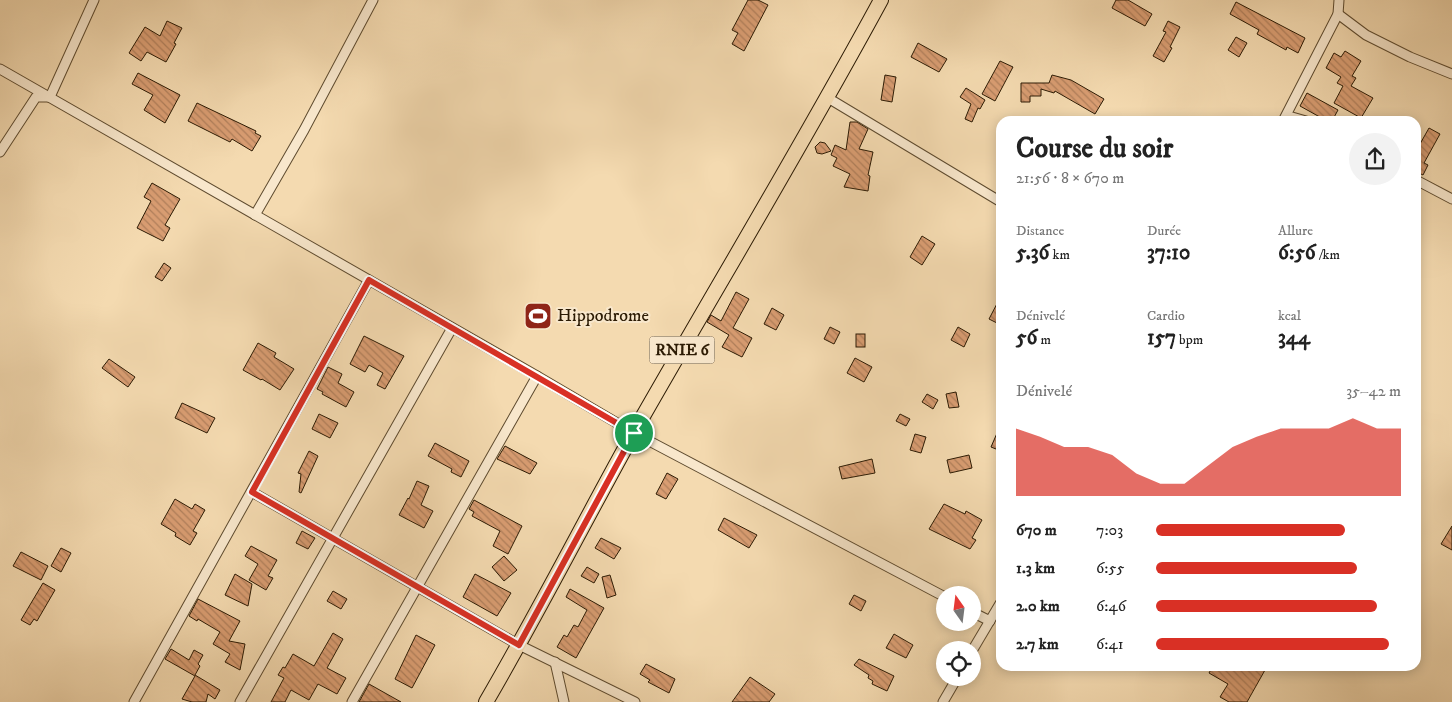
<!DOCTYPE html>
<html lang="fr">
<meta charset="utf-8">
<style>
:root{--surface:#fff;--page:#f2f2f2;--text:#222;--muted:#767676;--accent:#d93025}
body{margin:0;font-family:"IM FELL DW Pica",serif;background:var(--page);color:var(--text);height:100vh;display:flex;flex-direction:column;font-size:19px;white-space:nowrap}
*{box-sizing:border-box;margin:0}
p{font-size:16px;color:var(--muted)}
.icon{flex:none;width:28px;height:28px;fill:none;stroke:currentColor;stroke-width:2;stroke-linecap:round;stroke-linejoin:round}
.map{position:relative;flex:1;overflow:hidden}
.side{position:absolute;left:996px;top:116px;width:425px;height:555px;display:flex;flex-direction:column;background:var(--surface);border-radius:15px;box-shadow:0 2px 12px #0003}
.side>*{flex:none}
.needle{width:32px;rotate:346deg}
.controls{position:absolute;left:936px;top:586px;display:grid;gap:10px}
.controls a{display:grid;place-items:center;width:45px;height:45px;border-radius:50%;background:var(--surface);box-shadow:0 2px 12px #0003;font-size:25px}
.pin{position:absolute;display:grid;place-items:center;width:42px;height:42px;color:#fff;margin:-21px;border:2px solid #fff;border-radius:50%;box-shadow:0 1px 5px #0007}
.round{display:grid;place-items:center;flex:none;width:52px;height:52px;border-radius:26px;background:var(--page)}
.overview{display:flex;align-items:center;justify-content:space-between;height:85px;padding:0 20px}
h1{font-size:28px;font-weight:700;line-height:38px}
.metrics{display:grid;grid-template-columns:repeat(3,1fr);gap:8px;height:85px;padding:5px 20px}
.metrics div{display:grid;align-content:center}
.metrics b{font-size:21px;font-weight:700}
.metrics small{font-size:14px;font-weight:400}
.metrics p{font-size:14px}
.chart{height:140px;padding:10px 20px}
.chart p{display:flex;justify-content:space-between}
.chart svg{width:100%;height:90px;margin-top:5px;fill:var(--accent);opacity:.7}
ul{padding:0 20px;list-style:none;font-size:16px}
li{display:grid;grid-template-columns:80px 60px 1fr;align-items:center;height:38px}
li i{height:12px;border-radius:6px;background:var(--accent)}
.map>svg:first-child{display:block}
.building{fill:url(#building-back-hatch);stroke:#2c1b04}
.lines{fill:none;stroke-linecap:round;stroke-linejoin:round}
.street-casing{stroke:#5e4b2f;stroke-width:11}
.primary-casing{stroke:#2c1b04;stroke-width:16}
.street{stroke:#f8e7cc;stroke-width:9}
.primary{stroke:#f4dab0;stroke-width:14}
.route-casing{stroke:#fff;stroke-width:10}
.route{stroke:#d93025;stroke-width:6}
.labels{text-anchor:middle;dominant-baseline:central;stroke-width:4;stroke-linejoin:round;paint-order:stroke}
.shield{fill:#f8e7cc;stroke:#695840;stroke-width:1}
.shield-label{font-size:16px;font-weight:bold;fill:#2c1b04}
.poi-label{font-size:18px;fill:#2c1b04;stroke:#f8e7cc;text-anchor:start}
</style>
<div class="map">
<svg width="1452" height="702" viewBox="0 0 1452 702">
<defs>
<pattern id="building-back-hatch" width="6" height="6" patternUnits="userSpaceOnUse" patternTransform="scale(1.25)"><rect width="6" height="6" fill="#d99d72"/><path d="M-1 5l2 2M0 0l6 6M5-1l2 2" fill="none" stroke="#b07f5b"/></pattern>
</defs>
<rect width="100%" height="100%" fill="#f4dab0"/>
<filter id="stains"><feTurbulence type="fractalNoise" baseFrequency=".004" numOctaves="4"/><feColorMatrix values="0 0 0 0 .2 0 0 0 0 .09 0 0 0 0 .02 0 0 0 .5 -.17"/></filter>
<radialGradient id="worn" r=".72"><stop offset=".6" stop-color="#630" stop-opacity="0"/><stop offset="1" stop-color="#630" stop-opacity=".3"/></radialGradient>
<g class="building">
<path d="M748,0H758L768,5L744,51L732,44L738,33L732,30Z"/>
<path d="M1116,0H1128L1152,14L1145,26L1112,8Z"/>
<path d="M1236,2L1305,38L1298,53L1287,47L1286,50L1257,34L1259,30L1230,14Z"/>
<path d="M167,21L182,28L174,43L176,44L166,62L147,52L141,61L129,53L145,27L160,36Z"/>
<path d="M1168,21L1180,27L1170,47L1172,48L1164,62L1153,56L1166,32L1163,31Z"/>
<path d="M1236,37L1247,43L1239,57L1228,50Z"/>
<path d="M918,43L947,59L939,72L911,57Z"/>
<path d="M1345,51L1361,61L1352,76L1356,78L1351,86L1373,98L1361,118L1334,103L1343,86L1337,83L1341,77L1326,68L1334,53L1341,57Z"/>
<path d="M1000,61L1013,67L995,101L982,94Z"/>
<path d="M138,73L180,95L165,123L144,110L153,95L132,84Z"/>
<path d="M885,75L896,77L892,102L881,100Z"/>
<path d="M1052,75L1071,80L1104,99L1095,114L1055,91L1054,93L1041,89V96H1030V102H1021V83H1049Z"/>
<path d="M966,88L985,100L980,109L978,108L972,122L965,119L971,104L960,97Z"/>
<path d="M1307,93L1338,110L1332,121H1327L1300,106Z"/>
<path d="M197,103L256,131L255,133L261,136L252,151L232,139L230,142L188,121Z"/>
<path d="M850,122H857L868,129L859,149L873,152L868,175L870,176L868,191L844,187L850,174L833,166L837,158L831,155L835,145L846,150Z"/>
<path d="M1429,128L1440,134L1424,163L1428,165L1423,175L1419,173L1416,174V151Z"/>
<path d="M820,142L825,143L831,151L822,154L817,153L815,147Z"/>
<path d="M152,183L180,199L165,225L170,228L163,241L137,228L151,201L144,197Z"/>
<path d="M922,236L935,244L922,265L910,257Z"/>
<path d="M164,263L171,268L162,281L155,277Z"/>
<path d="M736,292L749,299L733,328L752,338L742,357L722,347L729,335L707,322L711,315L721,321Z"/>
<path d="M1001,296V325L989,319Z"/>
<path d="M772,308L784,315L776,330L764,324Z"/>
<path d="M830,327L840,332L834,344L824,339Z"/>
<path d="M958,327L970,334L964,347L951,340Z"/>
<rect x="856" y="334" width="9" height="13"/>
<path d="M364,336L404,356L385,389L377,385L383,373L369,365L365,372L350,364Z"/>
<path d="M258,343L276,353L274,357L294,369L280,390L262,379L261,380L243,370Z"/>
<path d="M855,358L872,367L864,382L847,373Z"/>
<path d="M109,359L135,377L128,387L102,368Z"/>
<path d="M328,367L342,374L338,383L354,392L346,407L322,394L323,392L317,389Z"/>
<path d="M956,392L959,407L949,408L946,394Z"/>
<path d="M927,394L938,400L933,409L922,402Z"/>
<path d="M182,403L215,418L207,433L175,418Z"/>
<path d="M319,414L338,423L330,438L312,429Z"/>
<path d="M900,414L910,419L906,426L896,421Z"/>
<path d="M1001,424V451L991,447Z"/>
<path d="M915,434L926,437L921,453L910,450Z"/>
<path d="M435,443L469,461L461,477L451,472L452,469L428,456Z"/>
<path d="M505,446L537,463L530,474L497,459Z"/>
<path d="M309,451L318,456L301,493L299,492L301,474L298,473Z"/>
<path d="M969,455L972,468L950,473L947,460Z"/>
<path d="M872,459L875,473L842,479L839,467Z"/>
<path d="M667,473L678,479L666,499L656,494Z"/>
<path d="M417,481L429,486L421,505L433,511L424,528L399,515L408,498L409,499Z"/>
<path d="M175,499L192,509L195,504L205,510L193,531L197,533L190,545L175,536L176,533L161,524Z"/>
<path d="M474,500L522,526L508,554L493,546L500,531L472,516L474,512L469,509Z"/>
<path d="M944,504L965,514L966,511L982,520L972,538L976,540L970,549L929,529Z"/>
<path d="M724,518L757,535L749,548L718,530Z"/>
<path d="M1452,526V550L1441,544Z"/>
<path d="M302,531L315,538L308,549L296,543Z"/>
<path d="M601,538L621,548L614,559L595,548Z"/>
<path d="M251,546L277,560L268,576L273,578L266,590L249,580L258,564L245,556Z"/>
<path d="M61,548L71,553L61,572L51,566Z"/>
<path d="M21,552L48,566L41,580L13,566Z"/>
<path d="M504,556L517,570L504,581L492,567Z"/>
<path d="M587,567L599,574L594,583L581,576Z"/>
<path d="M235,574L252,584L248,606L225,595Z"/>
<path d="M475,574L511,593L497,616L463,597Z"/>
<path d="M610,575L616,595L607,598L602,577Z"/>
<path d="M43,583L55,590L37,621L34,619L30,625L21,620Z"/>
<path d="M570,589L604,608L576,658L557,647L564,635L567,637L574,625L578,627L587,610L566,597Z"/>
<path d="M333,591L347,599L341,609L327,601Z"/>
<path d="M854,595L866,601L861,611L849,604Z"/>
<path d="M198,599L240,621L229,641L245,644L240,670L225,662L230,654L213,644L220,632L198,619L197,621L189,616Z"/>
<path d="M333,633L343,639L327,668L346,678L337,694L318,684L309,700L291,690L285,702H271L284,678L278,675L283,667L285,668L293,654L314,666Z"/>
<path d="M894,634L913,645L906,658L886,648Z"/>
<path d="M416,635L435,645L412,688L395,679Z"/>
<path d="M171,649L189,660L194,650L203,655L198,664L200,666L195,675L220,690L215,699L208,694L206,702H192L182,699L195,676L165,659Z"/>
<path d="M859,659L894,676L887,691L872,684L873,681L868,678L869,675L854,665Z"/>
<path d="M646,664L675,679L669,693L648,682L650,680L640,674Z"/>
<path d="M1213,666H1258L1265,670L1247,702H1229L1220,697L1228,684L1209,673Z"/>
<path d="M750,677L775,694L769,702H732Z"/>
<path d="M369,684L401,702H359Z"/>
</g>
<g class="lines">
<defs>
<g id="street">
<path d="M1338,14L1366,35L1410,57L1452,74"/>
<path d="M0,69L537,376L634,433L945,597"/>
<path d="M828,98L1001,202"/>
<path d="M1283,121L1338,14L1339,0"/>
<path d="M1284,121L1292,117L1306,121"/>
<path d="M0,152L36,97H50L94,0"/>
<path d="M1416,180L1452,199"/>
<path d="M255,215L304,130L373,0"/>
<path d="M252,492L519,645L635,702"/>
<path d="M972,612L990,621"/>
<path d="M972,651L1001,602"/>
<path d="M555,662L564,702"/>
<path d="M134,702L369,280"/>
<path d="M240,702L452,328"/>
<path d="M352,702L537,376"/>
<path d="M943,702L957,678"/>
</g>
<path id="primary" d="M486,702C538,613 584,522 634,432C716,288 802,146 881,0"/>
</defs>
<use href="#street" class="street-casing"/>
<use href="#primary" class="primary-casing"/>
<use href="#street" class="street"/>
<use href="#primary" class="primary"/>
</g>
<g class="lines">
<defs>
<path id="route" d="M369,280L634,433L519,645L252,492Z"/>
</defs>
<use href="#route" class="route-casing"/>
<use href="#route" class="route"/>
</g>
<defs>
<symbol id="stadium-square" viewBox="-11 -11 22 22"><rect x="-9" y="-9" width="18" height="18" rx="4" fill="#8f2418" stroke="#f8e7cc"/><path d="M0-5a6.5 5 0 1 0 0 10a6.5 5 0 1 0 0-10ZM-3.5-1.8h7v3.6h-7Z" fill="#fff"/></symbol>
</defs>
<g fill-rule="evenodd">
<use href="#stadium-square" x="522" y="300" width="32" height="32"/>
</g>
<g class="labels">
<rect class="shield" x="649.5" y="336.5" width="65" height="27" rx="4"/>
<g class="shield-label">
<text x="682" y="350">RNIE 6</text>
</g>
<g class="poi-label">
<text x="557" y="316">Hippodrome</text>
</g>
</g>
<rect width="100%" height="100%" filter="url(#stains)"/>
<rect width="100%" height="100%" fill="url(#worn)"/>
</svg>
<div class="controls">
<a><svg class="needle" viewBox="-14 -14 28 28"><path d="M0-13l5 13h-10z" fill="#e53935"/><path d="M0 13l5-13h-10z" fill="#767676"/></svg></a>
<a><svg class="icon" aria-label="locate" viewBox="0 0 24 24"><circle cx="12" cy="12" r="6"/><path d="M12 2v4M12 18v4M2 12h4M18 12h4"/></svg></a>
</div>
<div class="pin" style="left:634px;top:433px;background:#1e9e55"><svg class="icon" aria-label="arrive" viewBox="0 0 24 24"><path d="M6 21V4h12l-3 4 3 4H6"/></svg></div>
<section class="side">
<div class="overview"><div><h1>Course du soir</h1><p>21:56 · 8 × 670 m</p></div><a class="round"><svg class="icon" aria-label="share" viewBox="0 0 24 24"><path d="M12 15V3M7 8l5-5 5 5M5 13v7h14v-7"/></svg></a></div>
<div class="metrics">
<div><p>Distance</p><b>5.36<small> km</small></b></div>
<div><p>Durée</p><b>37:10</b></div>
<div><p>Allure</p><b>6:56<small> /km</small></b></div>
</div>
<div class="metrics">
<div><p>Dénivelé</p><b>56<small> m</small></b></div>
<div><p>Cardio</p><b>157<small> bpm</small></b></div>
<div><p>kcal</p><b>344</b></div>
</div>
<div class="chart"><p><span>Dénivelé</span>35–42 m</p>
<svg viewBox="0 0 160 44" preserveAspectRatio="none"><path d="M0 44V11L10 15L20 20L30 20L40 24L50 33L60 38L70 38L80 29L90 20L100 15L110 11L120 11L130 11L140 6L150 11L160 11V44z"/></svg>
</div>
<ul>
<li><b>670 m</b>7:03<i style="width:77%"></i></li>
<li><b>1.3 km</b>6:55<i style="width:82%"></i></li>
<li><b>2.0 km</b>6:46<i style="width:90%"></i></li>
<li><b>2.7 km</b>6:41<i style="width:95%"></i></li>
</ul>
</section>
</div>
